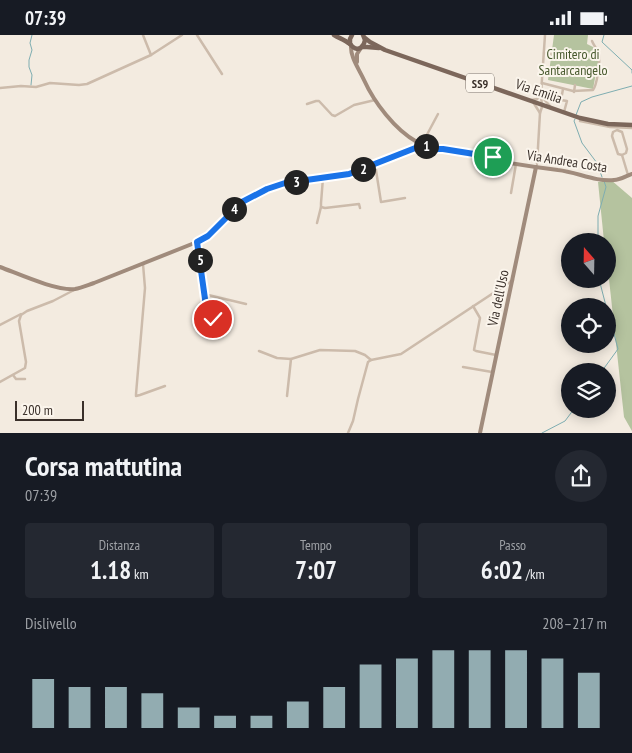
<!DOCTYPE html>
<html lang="it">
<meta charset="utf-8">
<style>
:root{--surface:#171b24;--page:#242831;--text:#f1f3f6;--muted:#9ea1a6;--accent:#92acb1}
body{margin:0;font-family:"PT Sans Narrow",sans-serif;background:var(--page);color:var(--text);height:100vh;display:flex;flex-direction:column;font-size:19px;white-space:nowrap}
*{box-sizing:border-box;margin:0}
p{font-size:16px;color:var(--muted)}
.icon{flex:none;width:28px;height:28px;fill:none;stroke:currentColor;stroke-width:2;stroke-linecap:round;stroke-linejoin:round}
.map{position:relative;height:398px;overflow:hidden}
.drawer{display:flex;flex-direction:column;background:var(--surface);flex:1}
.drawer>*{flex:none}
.needle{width:32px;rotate:340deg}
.buttons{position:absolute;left:561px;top:198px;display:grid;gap:10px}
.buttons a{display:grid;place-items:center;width:55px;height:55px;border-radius:50%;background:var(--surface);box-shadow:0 2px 12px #0003;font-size:25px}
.scale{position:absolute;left:15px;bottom:12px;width:69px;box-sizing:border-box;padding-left:5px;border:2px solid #3a302a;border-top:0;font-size:14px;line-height:18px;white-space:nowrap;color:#3a302a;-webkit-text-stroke:4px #fbf5ec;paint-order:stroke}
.pin{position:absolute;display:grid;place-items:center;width:42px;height:42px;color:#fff;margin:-21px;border:2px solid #fff;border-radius:50%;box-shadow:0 1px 5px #0007}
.km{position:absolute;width:25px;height:25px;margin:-12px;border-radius:50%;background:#222;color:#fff;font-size:14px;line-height:25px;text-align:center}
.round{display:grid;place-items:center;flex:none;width:52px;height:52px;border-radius:26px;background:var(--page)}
.headline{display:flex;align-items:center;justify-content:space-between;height:85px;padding:0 25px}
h1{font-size:28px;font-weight:700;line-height:38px}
.figures{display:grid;grid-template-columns:repeat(3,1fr);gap:8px;height:85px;padding:5px 25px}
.figures div{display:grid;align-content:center;border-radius:5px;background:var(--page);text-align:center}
.figures b{font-size:25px;font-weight:700}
.figures small{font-size:14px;font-weight:400}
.figures p{font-size:14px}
.chart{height:140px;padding:10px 25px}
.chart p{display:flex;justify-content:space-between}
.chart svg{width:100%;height:90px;margin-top:5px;stroke:var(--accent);stroke-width:6}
.status{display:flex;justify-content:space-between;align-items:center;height:35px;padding:0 25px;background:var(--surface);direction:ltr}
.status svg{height:14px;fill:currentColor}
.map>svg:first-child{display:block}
.green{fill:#b5c39f}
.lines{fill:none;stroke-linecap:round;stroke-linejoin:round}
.stream{stroke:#7eadb1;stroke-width:1}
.street{stroke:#ccbbab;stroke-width:2.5}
.secondary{stroke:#a08b7c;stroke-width:4}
.primary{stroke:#7c675b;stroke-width:4.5}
.route-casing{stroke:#fff;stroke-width:10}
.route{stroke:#1a73e8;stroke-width:6}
.labels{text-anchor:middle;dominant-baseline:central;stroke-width:4;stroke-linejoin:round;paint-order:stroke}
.shield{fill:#fbf5ec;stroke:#746b64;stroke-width:1}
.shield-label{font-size:12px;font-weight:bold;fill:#3a302a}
.park-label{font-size:14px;fill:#47592d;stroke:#fbf5ec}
.street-label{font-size:14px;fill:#3a302a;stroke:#fbf5ec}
</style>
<div class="status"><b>07:39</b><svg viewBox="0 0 49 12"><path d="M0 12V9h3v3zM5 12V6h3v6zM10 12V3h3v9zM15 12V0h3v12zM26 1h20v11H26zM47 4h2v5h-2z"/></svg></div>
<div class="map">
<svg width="632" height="398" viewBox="0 0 632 398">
<rect width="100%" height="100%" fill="#f3ebe0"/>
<g class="green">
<path d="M554,0H588L587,9L595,13L599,22L593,54L548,45Z"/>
<path d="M611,145L632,163V396L624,382L608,235V206H604L598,147Z"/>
</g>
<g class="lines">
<g class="stream">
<path d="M604,0L602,7L632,35V38"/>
<path d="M31,50L32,40L29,32V25L32,15L30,8L32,0"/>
<path d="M576,80L581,67L592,62L632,51"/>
<path d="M575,84L574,86L582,108L597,128L602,142"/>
<path d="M598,206V181L606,152L604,146"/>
<path d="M599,244L606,271"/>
<path d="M602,336L618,314L608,276"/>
<path d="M542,398L565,386L574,374"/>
</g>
<g class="street">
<path d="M143,0L151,20"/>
<path d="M197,0L222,39"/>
<path d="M544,18L551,19"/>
<path d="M542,48L573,56L593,55C597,50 600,28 599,20C598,15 594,11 592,6"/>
<path d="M0,53L21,51L36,52L50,48L79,50L87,49L151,20L182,0"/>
<path d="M563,54L561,65L567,66L564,77"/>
<path d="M574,57L575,50"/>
<path d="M542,62L550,71"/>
<path d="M531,65L537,64L540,61"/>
<path d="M533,67L540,78L537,129"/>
<path d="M307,69L316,66H319L332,80L335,81L354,70L375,65"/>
<path d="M540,78L542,72L541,59L545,0"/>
<path d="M580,86L610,92L632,93"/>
<path d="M617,95L622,97L627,114L626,118L622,120L618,119L612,101L613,97Z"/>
<path d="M422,109L438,79"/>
<path d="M440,114H443L473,119"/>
<path d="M473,119L493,122"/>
<path d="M622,120L628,140"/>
<path d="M493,125V122L512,125V129"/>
<path d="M375,129L381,167L405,163"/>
<path d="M511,158L516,129"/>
<path d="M321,172L325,173L359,169L360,173"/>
<path d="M317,188L321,172V168L323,143"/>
<path d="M197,207L206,271C208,279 213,289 223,286"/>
<path d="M143,229L145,253L136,359V361L140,360L165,351"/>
<path d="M204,259L246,269"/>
<path d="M473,271L480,283L474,315L476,316L496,320"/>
<path d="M0,290L21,279"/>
<path d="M259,316L277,323L291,324L320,315L355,316L365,320L371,325L401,319L513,245"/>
<path d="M463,332L492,337"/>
<path d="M13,340L16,344H25"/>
<path d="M0,347L25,333L26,327L19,286L21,280L27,276L53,266L76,254"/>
<path d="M287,361L291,324"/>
<path d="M348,398L353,386L358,364L368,327L371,325"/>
</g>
<g class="secondary">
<path d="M351,10C350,22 359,34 364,45C374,67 395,95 417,107C432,115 449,117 465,120C496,126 527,131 558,135C577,137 595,147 614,145C620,145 626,141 632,139"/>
<path d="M357,27V19L361,13"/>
<path d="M0,232C19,239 56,256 75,254C81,253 88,250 94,248L202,205L208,201L242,167L267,153L285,148L349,139L423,110"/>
<path d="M480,398L536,132"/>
</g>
<g class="primary">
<path d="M334,0C339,3 345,5 350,9C351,9 351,11 353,12C359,17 364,11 365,5L363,0"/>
<path d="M365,3L370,7L385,15L580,83L608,89L632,90"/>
<path d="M350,9V4L352,0"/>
<path d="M363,12H367L379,13"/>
</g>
</g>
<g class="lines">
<defs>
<path id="route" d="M213,284L208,278L206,271L197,207L208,201L242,167L267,154L285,148L349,139L423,110L435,114H443L493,122"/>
</defs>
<use href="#route" class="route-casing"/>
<use href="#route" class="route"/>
</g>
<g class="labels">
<rect class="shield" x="466" y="38.5" width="28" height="19" rx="4"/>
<g class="shield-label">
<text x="480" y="48">SS9</text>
</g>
<g class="park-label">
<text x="573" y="19">Cimitero di<tspan x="573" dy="16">Santarcangelo</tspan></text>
</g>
<g class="street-label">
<text transform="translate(539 56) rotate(19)">Via Emilia</text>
<text transform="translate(567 126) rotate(9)">Via Andrea Costa</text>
<text transform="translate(498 263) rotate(-78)">Via dell'Uso</text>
</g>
</g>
</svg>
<div class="buttons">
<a><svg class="needle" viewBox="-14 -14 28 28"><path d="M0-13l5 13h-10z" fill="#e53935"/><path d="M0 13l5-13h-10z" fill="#9ea1a6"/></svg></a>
<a><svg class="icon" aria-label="locate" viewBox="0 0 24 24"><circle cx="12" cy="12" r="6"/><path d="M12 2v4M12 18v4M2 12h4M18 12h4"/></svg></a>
<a><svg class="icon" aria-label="layers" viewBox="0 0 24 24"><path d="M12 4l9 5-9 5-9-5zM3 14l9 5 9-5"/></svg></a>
</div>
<div class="scale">200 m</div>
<div class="pin" style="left:493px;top:122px;background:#1e9e55"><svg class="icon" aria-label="arrive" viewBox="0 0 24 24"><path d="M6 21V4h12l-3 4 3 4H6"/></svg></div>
<div class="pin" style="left:213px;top:284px;background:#d93025"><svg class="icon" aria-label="check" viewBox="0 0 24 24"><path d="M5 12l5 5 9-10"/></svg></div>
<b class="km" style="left:426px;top:111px">1</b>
<b class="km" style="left:363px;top:134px">2</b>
<b class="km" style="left:296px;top:147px">3</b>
<b class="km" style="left:234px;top:174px">4</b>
<b class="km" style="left:200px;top:225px">5</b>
</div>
<section class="drawer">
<div class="headline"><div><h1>Corsa mattutina</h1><p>07:39</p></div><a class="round"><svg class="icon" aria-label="share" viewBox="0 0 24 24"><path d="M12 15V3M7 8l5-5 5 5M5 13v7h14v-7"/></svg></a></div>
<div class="figures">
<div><p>Distanza</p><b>1.18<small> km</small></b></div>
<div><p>Tempo</p><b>7:07</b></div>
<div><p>Passo</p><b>6:02<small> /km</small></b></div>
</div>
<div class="chart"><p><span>Dislivello</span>208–217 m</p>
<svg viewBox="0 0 160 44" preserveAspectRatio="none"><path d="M5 44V20M15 44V24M25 44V24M35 44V27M45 44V34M55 44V38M65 44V38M75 44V31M85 44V24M95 44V13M105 44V10M115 44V6M125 44V6M135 44V6M145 44V10M155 44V17"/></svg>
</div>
</section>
